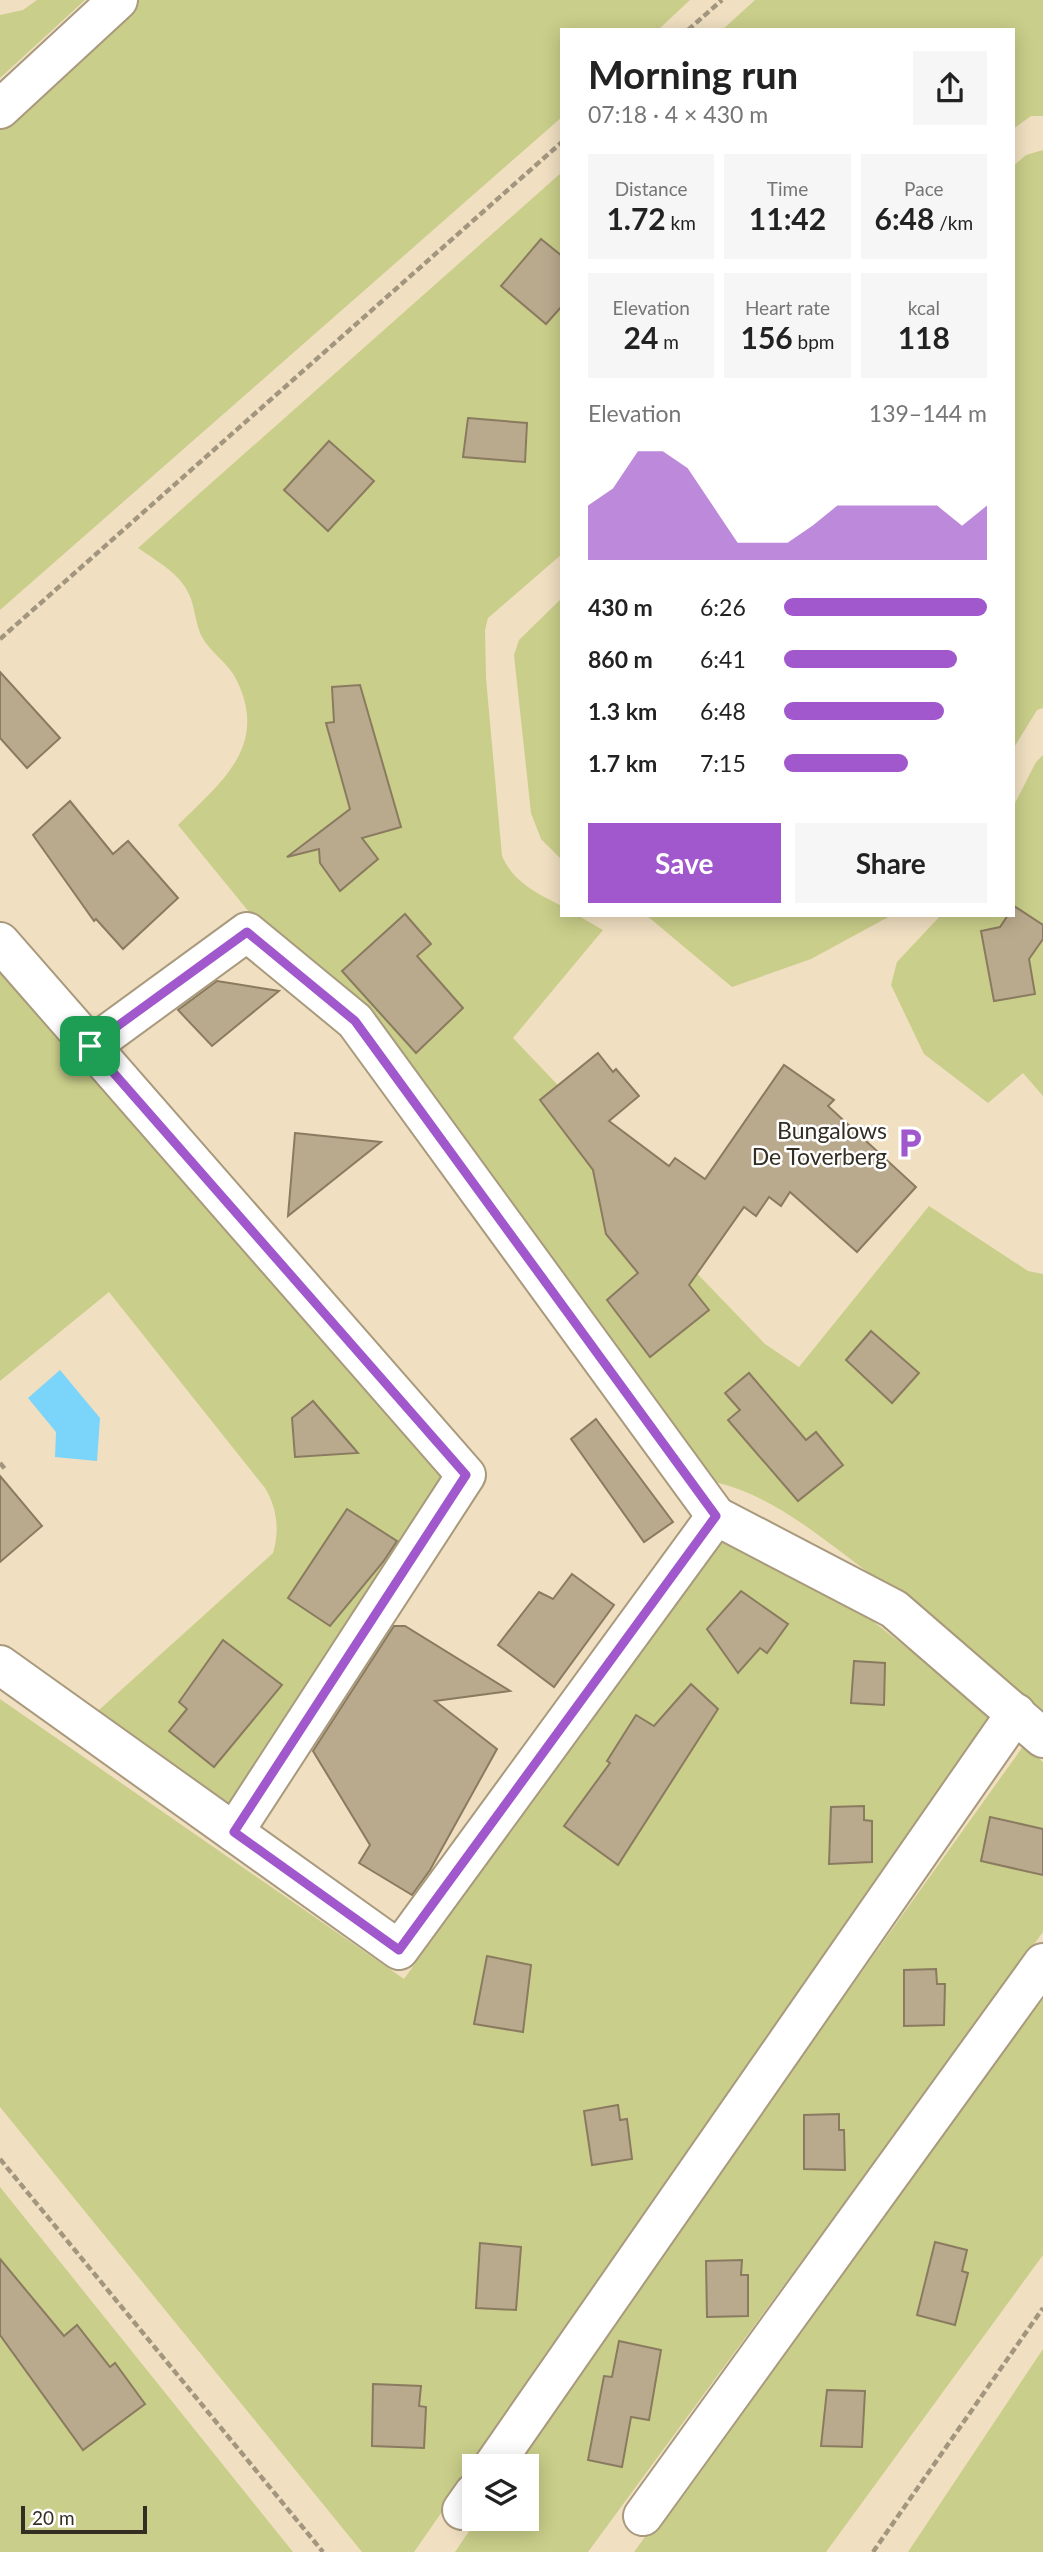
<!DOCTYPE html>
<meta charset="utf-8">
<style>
:root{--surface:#fff;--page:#f6f6f6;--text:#222;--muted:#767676;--accent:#a058cc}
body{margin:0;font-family:Lato,sans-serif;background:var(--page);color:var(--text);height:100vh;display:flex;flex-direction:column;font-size:26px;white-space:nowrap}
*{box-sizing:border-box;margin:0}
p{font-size:23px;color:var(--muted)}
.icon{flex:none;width:38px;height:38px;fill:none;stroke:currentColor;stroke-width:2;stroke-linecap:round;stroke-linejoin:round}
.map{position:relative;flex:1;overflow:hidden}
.side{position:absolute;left:560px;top:28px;width:455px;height:889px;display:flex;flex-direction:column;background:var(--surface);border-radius:0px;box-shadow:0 4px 18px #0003}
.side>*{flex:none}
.buttons{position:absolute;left:462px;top:2454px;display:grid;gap:14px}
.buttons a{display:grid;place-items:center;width:77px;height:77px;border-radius:0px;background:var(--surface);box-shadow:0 4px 18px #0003;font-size:35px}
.scale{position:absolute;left:21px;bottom:18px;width:126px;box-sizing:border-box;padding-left:7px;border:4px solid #342e22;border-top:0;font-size:19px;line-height:24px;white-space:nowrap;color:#342e22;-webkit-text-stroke:5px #fff;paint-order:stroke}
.pin{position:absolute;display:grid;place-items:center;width:60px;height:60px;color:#fff;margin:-30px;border-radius:14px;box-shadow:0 4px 10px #0006}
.round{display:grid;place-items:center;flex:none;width:74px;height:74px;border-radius:0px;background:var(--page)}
.headline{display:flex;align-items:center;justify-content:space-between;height:119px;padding:0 28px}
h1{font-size:38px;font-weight:700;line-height:52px}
.metrics{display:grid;grid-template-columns:repeat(3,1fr);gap:10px;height:119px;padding:7px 28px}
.metrics div{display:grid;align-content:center;border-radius:0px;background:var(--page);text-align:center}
.metrics b{font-size:30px;font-weight:700}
.metrics small{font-size:19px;font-weight:400}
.metrics p{font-size:19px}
.chart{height:196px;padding:14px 28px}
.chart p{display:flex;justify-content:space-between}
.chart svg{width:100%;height:126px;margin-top:7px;fill:var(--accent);opacity:.7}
.primary-button{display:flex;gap:14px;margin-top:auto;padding:14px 28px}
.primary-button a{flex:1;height:80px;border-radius:0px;background:var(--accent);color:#fff;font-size:28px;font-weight:700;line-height:80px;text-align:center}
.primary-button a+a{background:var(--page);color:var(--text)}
ul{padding:0 28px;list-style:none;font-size:23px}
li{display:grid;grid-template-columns:112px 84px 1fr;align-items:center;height:52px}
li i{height:18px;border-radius:9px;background:var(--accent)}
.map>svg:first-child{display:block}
.green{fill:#c9ce8a}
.water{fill:#7bd5fb}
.building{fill:#baaa8d;stroke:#8a7b60;stroke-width:2}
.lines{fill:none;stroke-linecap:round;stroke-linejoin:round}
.minor-casing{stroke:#a9997d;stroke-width:42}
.path{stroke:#a2967f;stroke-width:4.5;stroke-dasharray:7 3.5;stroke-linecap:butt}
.minor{stroke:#fff;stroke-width:38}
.route-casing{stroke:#fff;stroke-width:14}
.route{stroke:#a058cc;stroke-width:9}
.labels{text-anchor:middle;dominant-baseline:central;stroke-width:5;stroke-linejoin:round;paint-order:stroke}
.poi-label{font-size:23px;fill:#342e22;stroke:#fff;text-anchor:end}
</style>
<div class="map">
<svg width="1043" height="2552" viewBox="0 0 1043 2552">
<rect width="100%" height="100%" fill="#f0dfc1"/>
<g class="green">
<path d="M37,0H85L0,78V15L23,10Z"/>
<path d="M91,0H690L658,30H562V117L0,610V81Z"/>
<path d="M755,0H1043V116H1031L1013,129V30H722Z"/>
<path d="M1043,150V708L1037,710L1013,749V166L1026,155Z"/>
<path d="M562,172V554L488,618L485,630L486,678L502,856C514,883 537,893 562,906V915H577L603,930L513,1038L651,1183L633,1207L765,1344L799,1367L929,1206L1028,1271L1043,1274V1715C982,1663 921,1612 857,1564C813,1531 770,1495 715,1482L178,825C220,783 269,747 237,681C229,663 210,653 201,635C196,624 195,611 191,599C183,575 158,562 138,548Z"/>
<path d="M562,598V860L541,839L531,813L514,655L519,640Z"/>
<path d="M1043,755V1096L1023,1073L988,1103L924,1054L891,985L897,962L941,915H1013V807L1036,762Z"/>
<path d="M646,915H892L811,959L732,987Z"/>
<path d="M0,959L450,1478L223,1812L89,1719L273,1553C280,1530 277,1508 265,1488L109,1292L0,1381Z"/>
<path d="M732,1522C825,1580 909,1649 994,1718L414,2552H362L0,2107V1699L404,1979Z"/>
<path d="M1024,1745L1043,1762V1932L588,2552H455L478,2518H527V2466H514L660,2254Z"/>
<path d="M1043,1992V2255L826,2552H634Z"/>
<path d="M0,2187L293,2552H0Z"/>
<path d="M1043,2349V2552H908Z"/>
</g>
<path class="water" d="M60,1370L100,1418L97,1461L55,1457L56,1432L28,1398Z"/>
<g class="building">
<path d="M541,239L562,256V306L546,324L501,286Z"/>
<path d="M468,418L527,423L525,462L463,457Z"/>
<path d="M329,441L374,481L328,531L284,490Z"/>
<path d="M0,672L60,738L27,768L0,738Z"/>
<path d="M360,685L401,827L362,838L378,859L340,891L320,863L319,849L287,857L350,809L326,723L334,722L332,687Z"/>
<path d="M70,801L113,854L128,841L178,898L123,949L96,919L94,921L33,835Z"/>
<path d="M1014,906L1043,925V939L1029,959L1035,994L994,1001L981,931L1000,927L1008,915H1013Z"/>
<path d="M405,914L431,944L417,956L463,1008L416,1053L342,971Z"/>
<path d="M217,981L279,991L212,1046L178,1010Z"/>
<path d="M598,1053L613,1072L616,1069L639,1096L609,1121L669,1166L675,1158L705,1179L784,1065L834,1100L828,1106L916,1187L857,1252L790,1192L781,1206L769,1197L756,1216L744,1207L689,1285L709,1310L650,1357L607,1300L638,1273L606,1234L593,1170L540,1100Z"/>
<path d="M295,1133L381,1142L288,1216Z"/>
<path d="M871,1331L919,1373L892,1403L846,1360Z"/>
<path d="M749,1373L806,1440L816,1432L843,1465L798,1501L728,1420L740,1410L725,1393Z"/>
<path d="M313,1401L358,1453L295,1457L292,1418Z"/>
<path d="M596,1419L673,1522L644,1542L571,1439Z"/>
<path d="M0,1476L42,1526L0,1562Z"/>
<path d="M347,1509L397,1541L383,1562L330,1626L288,1598Z"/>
<path d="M572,1574L614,1605L554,1687L498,1645L539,1592L553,1599Z"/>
<path d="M741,1591L788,1624L767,1653L760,1648L738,1673L707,1629Z"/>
<path d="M394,1626H405L510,1691L435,1701L497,1749L430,1870L412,1895L359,1863L370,1845L313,1751Z"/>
<path d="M223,1640L282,1685L214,1767L169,1731L187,1709L179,1702Z"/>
<path d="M854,1661L885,1663L884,1705L851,1703Z"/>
<path d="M691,1684L718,1709L618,1865L564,1826L610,1763L607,1761L636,1715L654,1726Z"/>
<path d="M864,1806V1820L872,1821V1862L829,1864L831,1807Z"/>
<path d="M990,1817L1043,1829V1875L981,1861Z"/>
<path d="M487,1956L531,1965L523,2032L474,2024Z"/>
<path d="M936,1969L937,1984H945L944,2025L904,2026V1970Z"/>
<path d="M618,2105L620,2120L627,2119L632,2159L592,2165L584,2111Z"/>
<path d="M839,2114V2130H844L845,2170L804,2169V2115Z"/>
<path d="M935,2242L967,2250L962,2271L968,2273L955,2325L917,2315Z"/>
<path d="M480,2243L521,2247L516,2310L476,2308Z"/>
<path d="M0,2259L64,2336L77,2325L110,2367L115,2363L145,2404L83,2450L0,2335Z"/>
<path d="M742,2260L741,2275H748V2316L707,2317L706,2261Z"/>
<path d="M619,2341L661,2350L649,2420L631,2417L622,2467L588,2460L604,2376L612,2377Z"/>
<path d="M373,2384L421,2386L419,2406L426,2407L424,2448L372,2446Z"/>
<path d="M827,2390L865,2391L862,2447L821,2446Z"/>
</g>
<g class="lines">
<defs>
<g id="minor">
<path d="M0,109L118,0"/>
<path d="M0,942L466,1475L234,1832"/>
<path d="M91,1046L247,932L355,1021L716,1516"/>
<path d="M0,1665L399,1950L716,1516L894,1609L1043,1738"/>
<path d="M493,2466L1016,1713"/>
<path d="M462,2510L474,2493"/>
<path d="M643,2516L1043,1963"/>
</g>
</defs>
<use href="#minor" class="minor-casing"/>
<g class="path">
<path d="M688,30L722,0"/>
<path d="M0,639L562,142"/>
<path d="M0,1463L5,1469"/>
<path d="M0,2159L323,2552"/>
<path d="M873,2552L1043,2308"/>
</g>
<use href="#minor" class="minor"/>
</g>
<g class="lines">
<defs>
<path id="route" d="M247,932L355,1021L716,1516L399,1950L234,1832L466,1475L90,1046Z"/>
</defs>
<use href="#route" class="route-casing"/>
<use href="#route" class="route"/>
</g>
<defs>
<symbol id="parking-bare" viewBox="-9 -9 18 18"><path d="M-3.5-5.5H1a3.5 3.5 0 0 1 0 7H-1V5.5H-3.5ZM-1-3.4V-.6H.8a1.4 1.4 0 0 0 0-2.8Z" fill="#a058cc" stroke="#fff" stroke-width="2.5" paint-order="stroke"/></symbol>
</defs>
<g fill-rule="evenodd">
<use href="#parking-bare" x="888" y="1121" width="44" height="44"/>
</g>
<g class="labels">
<g class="poi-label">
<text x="887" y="1130">Bungalows<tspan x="887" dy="26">De Toverberg</tspan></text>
</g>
</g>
</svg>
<div class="buttons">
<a><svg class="icon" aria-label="layers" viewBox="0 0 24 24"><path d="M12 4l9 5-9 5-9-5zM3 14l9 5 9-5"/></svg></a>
</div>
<div class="scale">20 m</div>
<div class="pin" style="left:90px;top:1046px;background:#1e9e55"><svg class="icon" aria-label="arrive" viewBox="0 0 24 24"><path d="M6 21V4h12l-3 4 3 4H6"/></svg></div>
<section class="side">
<div class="headline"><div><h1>Morning run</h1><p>07:18 · 4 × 430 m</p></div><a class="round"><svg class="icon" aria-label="share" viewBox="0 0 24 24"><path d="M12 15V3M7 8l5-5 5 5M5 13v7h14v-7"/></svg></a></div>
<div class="metrics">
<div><p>Distance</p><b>1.72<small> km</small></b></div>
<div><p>Time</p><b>11:42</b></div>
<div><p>Pace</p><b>6:48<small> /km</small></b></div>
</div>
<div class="metrics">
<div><p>Elevation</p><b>24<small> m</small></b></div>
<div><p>Heart rate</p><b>156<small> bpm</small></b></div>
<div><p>kcal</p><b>118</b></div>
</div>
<div class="chart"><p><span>Elevation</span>139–144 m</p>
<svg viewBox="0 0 160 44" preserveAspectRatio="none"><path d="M0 44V25L10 19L20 6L30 6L40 12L50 25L60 38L70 38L80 38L90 32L100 25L110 25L120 25L130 25L140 25L150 32L160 25V44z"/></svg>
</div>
<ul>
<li><b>430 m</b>6:26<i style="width:100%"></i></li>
<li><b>860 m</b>6:41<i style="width:85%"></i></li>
<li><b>1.3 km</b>6:48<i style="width:79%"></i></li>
<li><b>1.7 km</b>7:15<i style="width:61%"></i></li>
</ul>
<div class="primary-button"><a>Save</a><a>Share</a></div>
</section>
</div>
